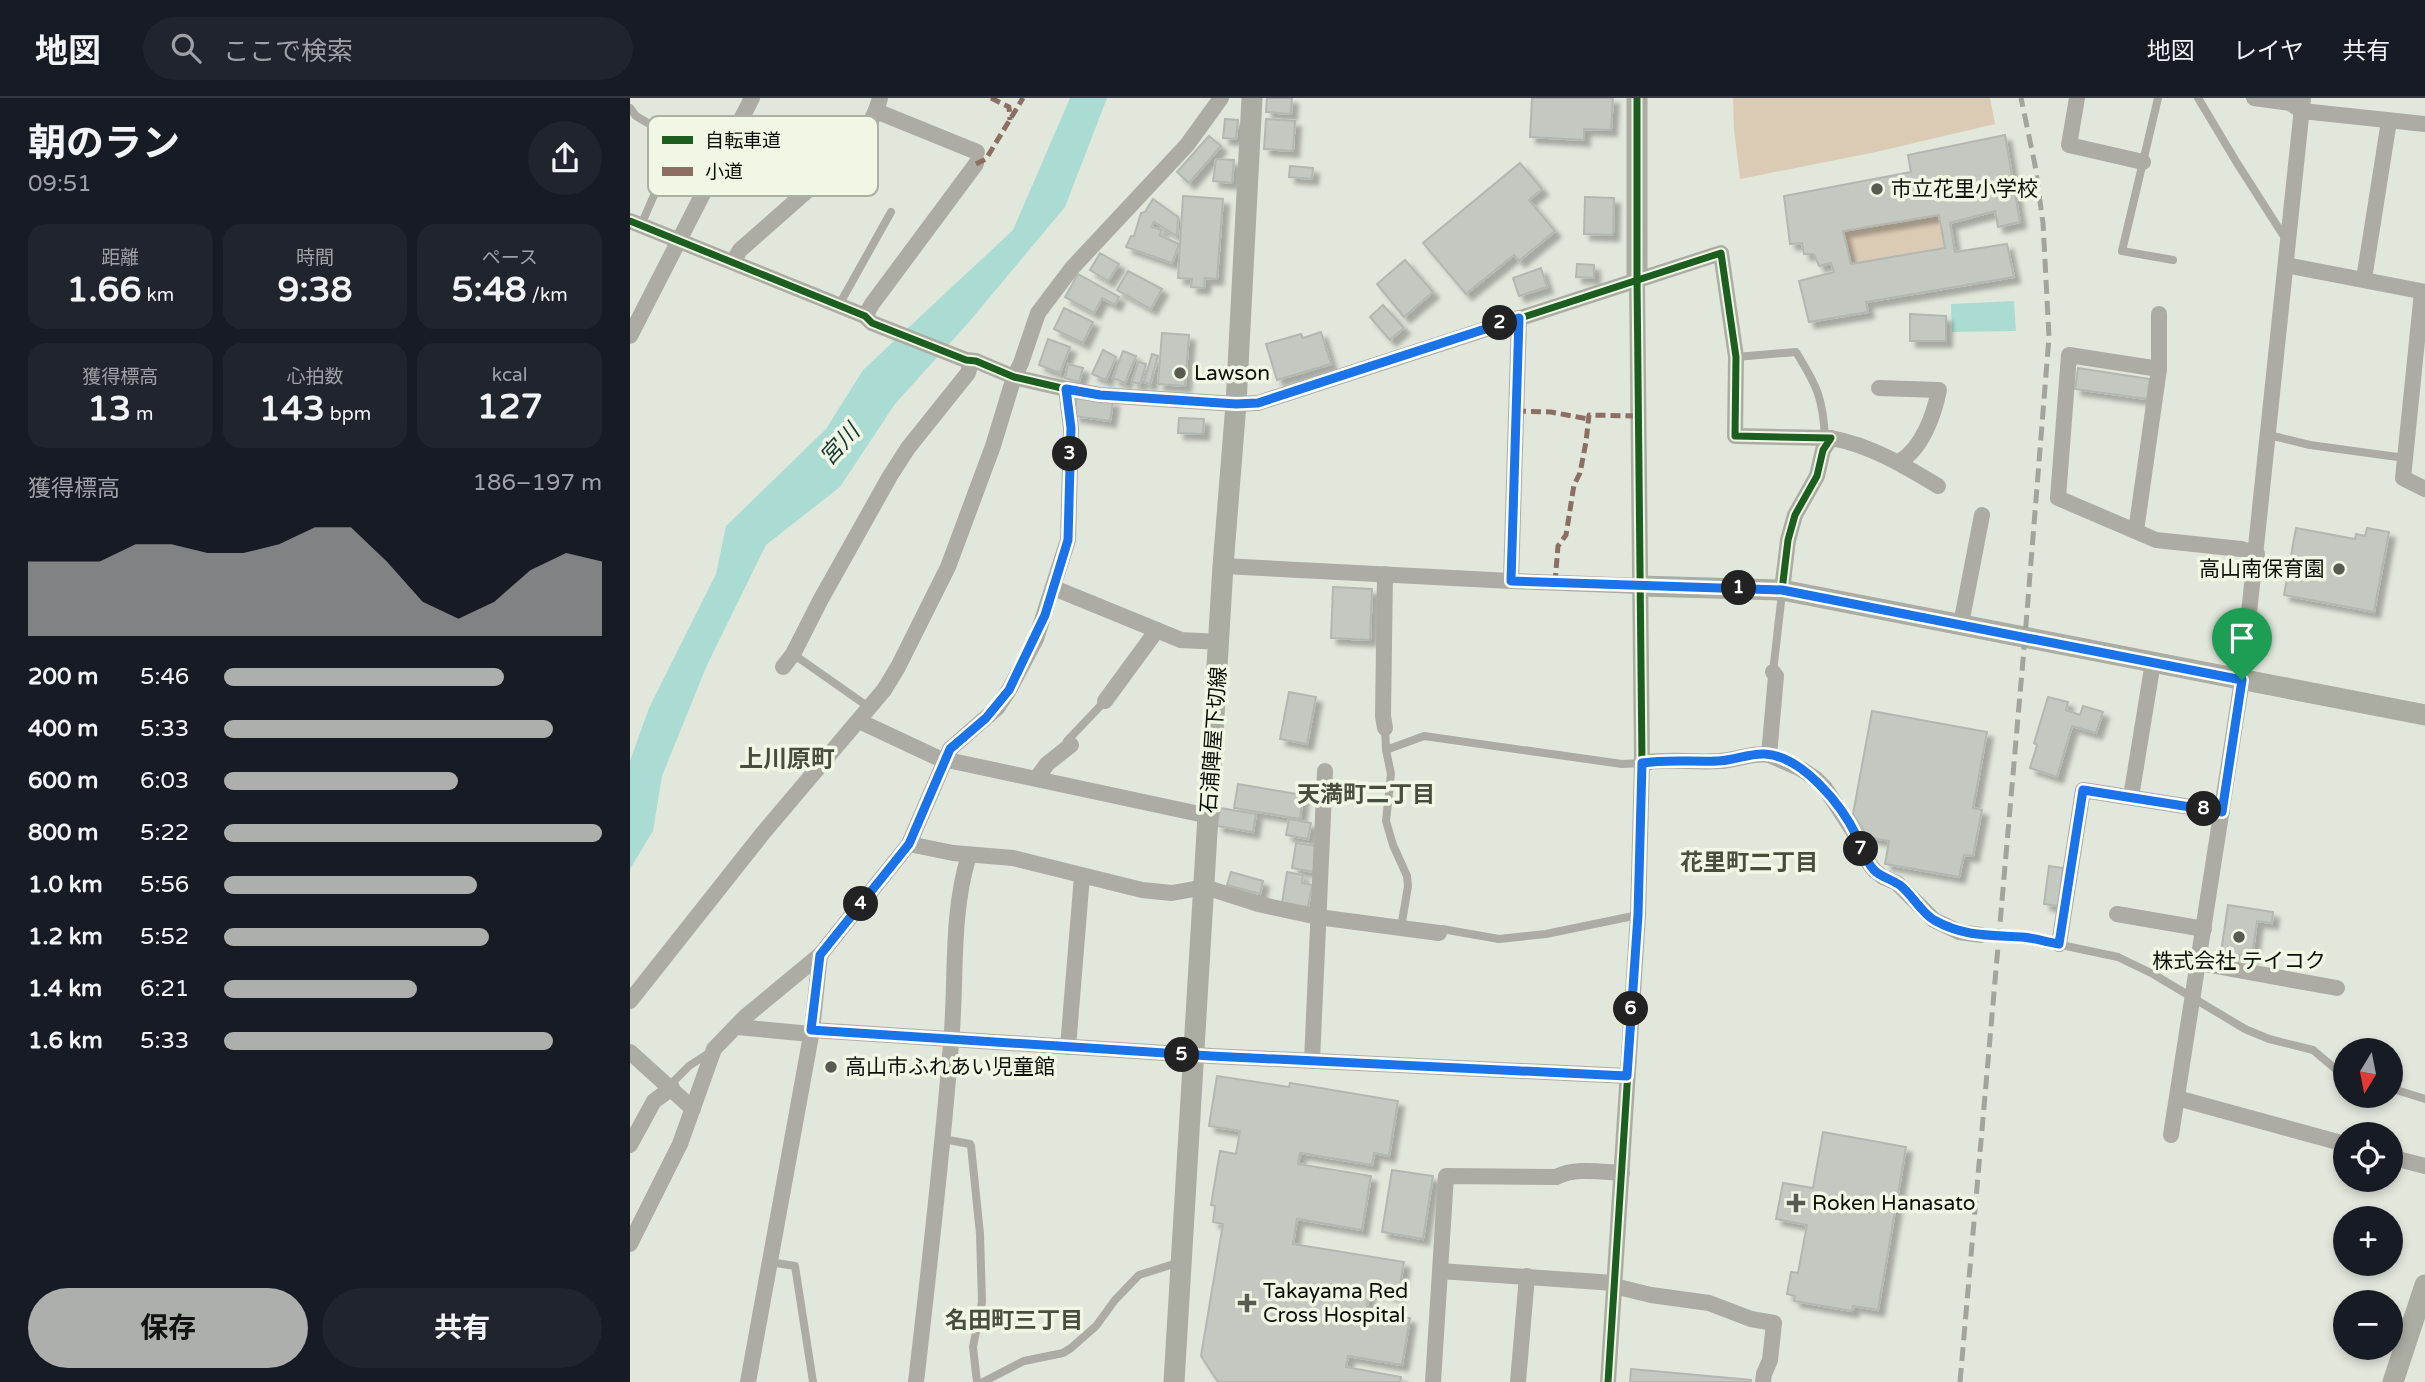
<!DOCTYPE html>
<html lang="ja">
<meta charset="utf-8">
<style>
:root{--surface:#171b24;--page:#20242c;--text:#f1f3f6;--muted:#9ea1a6;--line:#363941;--accent:#acafac}
body{margin:0;font-family:"Varela Round","Noto Sans JP",sans-serif;background:var(--page);color:var(--text);height:100vh;display:flex;flex-direction:column;font-size:26px;white-space:nowrap}
*{box-sizing:border-box;margin:0}
p{font-size:23px;color:var(--muted)}
.icon{flex:none;width:38px;height:38px;fill:none;stroke:currentColor;stroke-width:2;stroke-linecap:round;stroke-linejoin:round}
.map{position:relative;flex:1;overflow:hidden}
.details{display:flex;flex-direction:column;background:var(--surface);width:630px}
.details>*{flex:none}
.needle{width:46px;rotate:190deg}
.controls{position:absolute;left:1703px;top:940px;display:grid;gap:14px}
.controls a{display:grid;place-items:center;width:70px;height:70px;border-radius:50%;background:var(--surface);box-shadow:0 4px 10px #0003;font-size:35px}
.pin{position:absolute;display:grid;place-items:center;width:60px;height:60px;color:#fff;margin:-72px -30px;border-radius:50% 50% 50% 0;rotate:-45deg;box-shadow:0 0 7px #0007}
.pin .icon{rotate:45deg}
.km{position:absolute;width:35px;height:35px;margin:-18px;border-radius:50%;background:#222;color:#fff;font-size:19px;line-height:35px;text-align:center}
.round{display:grid;place-items:center;flex:none;width:74px;height:74px;border-radius:37px;background:var(--page)}
.summary{display:flex;align-items:center;justify-content:space-between;height:119px;padding:0 28px}
h1{font-size:38px;font-weight:700;line-height:52px}
.metrics{display:grid;grid-template-columns:repeat(3,1fr);gap:10px;height:119px;padding:7px 28px}
.metrics div{display:grid;align-content:center;border-radius:18px;background:var(--page);text-align:center}
.metrics b{font-size:35px;font-weight:700}
.metrics small{font-size:19px;font-weight:400}
.metrics p{font-size:19px}
.chart{height:196px;padding:14px 28px}
.chart p{display:flex;justify-content:space-between}
.chart svg{width:100%;height:126px;margin-top:7px;fill:var(--accent);opacity:.7}
.action{display:flex;gap:14px;margin-top:auto;padding:14px 28px}
.action a{flex:1;height:80px;border-radius:42px;background:var(--accent);color:#111;font-size:28px;font-weight:700;line-height:80px;text-align:center}
.action a+a{background:var(--page);color:var(--text)}
ul{padding:0 28px;list-style:none;font-size:23px}
li{display:grid;grid-template-columns:112px 84px 1fr;align-items:center;height:52px}
li i{height:18px;border-radius:9px;background:var(--accent)}
header{display:flex;align-items:center;gap:42px;box-sizing:border-box;height:98px;padding:0 35px;background:var(--surface);border-bottom:2px solid var(--line)}
header strong{font-size:33px}
nav{display:flex;gap:38px;margin-inline-start:auto;font-size:24px}
.search{width:490px;height:63px;background:var(--page);display:flex;align-items:center;gap:18px;box-sizing:border-box;padding:0 24px;border-radius:38px;color:var(--muted);font-size:26px}
main{display:flex;flex:1;min-height:0}
.map>svg:first-child{display:block}
.green{fill:#dccbb4}
.water{fill:#abdcd4}
.building{fill:#c3c8c1;stroke:#b2b8b1;stroke-width:2;fill-rule:evenodd;filter:url(#shadow)}
.lines{fill:none;stroke-linecap:round;stroke-linejoin:round}
.lane{stroke:#acaca4;stroke-width:8}
.street{stroke:#acaca4;stroke-width:16}
.secondary{stroke:#abaca2;stroke-width:21}
.rail{stroke:#a2a59c;stroke-width:5;stroke-dasharray:14 7;stroke-linecap:butt}
.quiet{stroke:#8d6e63;stroke-width:5;stroke-dasharray:10 5;stroke-linecap:butt}
.cycleway-casing{stroke:#f0f8e5;stroke-width:11}
.cycleway{stroke:#1b5e20;stroke-width:7}
.route-casing{stroke:#fff;stroke-width:14}
.route{stroke:#1a73e8;stroke-width:9}
.poi-dot{fill:#575b52;stroke:#f0f8e5;stroke-width:2.5}
.labels{text-anchor:middle;dominant-baseline:central;stroke-width:7;stroke-linejoin:round;paint-order:stroke}
.poi-label{font-size:21px;fill:#0c0f08;stroke:#f0f8e5;text-anchor:start}
.street-label{font-size:21px;fill:#0c0f08;stroke:#f0f8e5}
.water-label{font-size:23px;font-style:italic;fill:#183936;stroke:#f0f8e5}
.neighbourhood-label{font-size:23px;font-weight:bold;fill:#474e3e;stroke:#f0f8e5}
.quarter-label{font-size:24px;font-weight:bold;fill:#474e3e;stroke:#f0f8e5}
.key{fill:#f0f8e5;stroke:#acb2a3;stroke-width:2}
.key-label{font-size:19px;fill:#0c0f08}
</style>
<header>
<strong>地図</strong>
<div class="search"><svg class="icon" aria-label="search" viewBox="0 0 24 24"><circle cx="10" cy="10" r="6"/><path d="M15 15l6 6"/></svg>ここで検索</div>
<nav><a>地図</a><a>レイヤ</a><a>共有</a></nav>
</header>
<main>
<section class="details">
<div class="summary"><div><h1>朝のラン</h1><p>09:51</p></div><a class="round"><svg class="icon" aria-label="share" viewBox="0 0 24 24"><path d="M12 15V3M7 8l5-5 5 5M5 13v7h14v-7"/></svg></a></div>
<div class="metrics">
<div><p>距離</p><b>1.66<small> km</small></b></div>
<div><p>時間</p><b>9:38</b></div>
<div><p>ペース</p><b>5:48<small> /km</small></b></div>
</div>
<div class="metrics">
<div><p>獲得標高</p><b>13<small> m</small></b></div>
<div><p>心拍数</p><b>143<small> bpm</small></b></div>
<div><p>kcal</p><b>127</b></div>
</div>
<div class="chart"><p><span>獲得標高</span>186–197 m</p>
<svg viewBox="0 0 160 44" preserveAspectRatio="none"><path d="M0 44V18L10 18L20 18L30 12L40 12L50 15L60 15L70 12L80 6L90 6L100 18L110 32L120 38L130 32L140 21L150 15L160 18V44z"/></svg>
</div>
<ul>
<li><b>200 m</b>5:46<i style="width:74%"></i></li>
<li><b>400 m</b>5:33<i style="width:87%"></i></li>
<li><b>600 m</b>6:03<i style="width:62%"></i></li>
<li><b>800 m</b>5:22<i style="width:100%"></i></li>
<li><b>1.0 km</b>5:56<i style="width:67%"></i></li>
<li><b>1.2 km</b>5:52<i style="width:70%"></i></li>
<li><b>1.4 km</b>6:21<i style="width:51%"></i></li>
<li><b>1.6 km</b>5:33<i style="width:87%"></i></li>
</ul>
<div class="action"><a>保存</a><a>共有</a></div>
</section>
<div class="map">
<svg width="1795" height="1284" viewBox="0 0 1795 1284">
<defs>
<filter id="shadow"><feDropShadow dx="6" dy="6" stdDeviation="2" flood-color="#0004"/></filter>
</defs>
<rect width="100%" height="100%" fill="#e2e7dc"/>
<g class="green">
<path d="M1103,0H1360L1365,26L1246,54L1110,81L1104,32Z"/>
<path d="M1309,117L1315,150L1221,166L1213,133Z"/>
</g>
<g class="water">
<path d="M440,0H477L435,109L339,224L265,306L210,389L136,447L77,567L32,678L23,733L0,771V663L19,610L86,476L96,428L196,331L233,272L383,132Z"/>
<path d="M1384,203L1386,233L1322,234L1321,206Z"/>
</g>
<g class="building">
<path d="M637,0H662L661,16L636,14Z"/>
<path d="M902,0H983L981,32L954,31V42L900,39Z"/>
<path d="M595,21L608,22L606,41L593,40Z"/>
<path d="M636,21L665,23L663,53L634,51Z"/>
<path d="M1375,37L1390,124L1368,129L1365,113L1320,125L1325,154L1377,146L1384,179L1236,204L1238,214L1179,224L1169,183L1204,174L1201,165L1189,168L1184,156H1174L1172,145L1160,146L1154,98L1281,74L1278,57ZM1309,117L1315,150L1221,166L1213,133Z"/>
<path d="M579,38L591,48L559,85L547,74Z"/>
<path d="M586,61L604,62L602,85L583,83Z"/>
<path d="M890,65L912,91L899,102L925,133L889,163L884,157L836,196L793,145Z"/>
<path d="M660,68L683,70L682,81L659,79Z"/>
<path d="M553,98L593,101L587,181L575,180L574,190L561,189L562,181L548,180Z"/>
<path d="M955,99L984,100L983,137L954,136Z"/>
<path d="M523,101L548,119L547,138L524,124L521,129L532,132L529,137L549,146L542,165L496,149L501,138H504L511,115L515,114Z"/>
<path d="M470,155L489,166L478,183L460,172Z"/>
<path d="M775,162L803,194L774,219L747,186Z"/>
<path d="M947,166L964,167V180L946,179Z"/>
<path d="M911,170L917,189L889,198L883,180Z"/>
<path d="M498,173L532,191L521,211L487,192Z"/>
<path d="M448,176L489,199L485,207L472,200L464,215L435,199Z"/>
<path d="M753,207L774,230L760,242L740,219Z"/>
<path d="M434,210L463,224L453,245L424,231Z"/>
<path d="M1280,216L1316,218V243H1280Z"/>
<path d="M691,234L701,266L647,282L636,246L671,236L673,240Z"/>
<path d="M532,235L559,237L555,288L528,286Z"/>
<path d="M418,241L440,249L430,275L409,267Z"/>
<path d="M473,252L486,259L476,282L462,276Z"/>
<path d="M493,253L506,258L495,285L483,280Z"/>
<path d="M522,256L528,258L520,286L514,284Z"/>
<path d="M508,264L516,266L510,286L502,284Z"/>
<path d="M438,266L453,270L449,284L435,280Z"/>
<path d="M1448,270L1520,281L1517,301L1445,291Z"/>
<path d="M447,298L483,303L480,323L444,318Z"/>
<path d="M549,320L574,321L573,336L548,335Z"/>
<path d="M1666,430L1725,441L1726,436L1735,438L1737,430L1759,434L1744,514L1654,497Z"/>
<path d="M703,489L742,491L740,542L701,540Z"/>
<path d="M659,594L686,599L677,646L650,641Z"/>
<path d="M1418,599L1438,604L1436,612L1450,617L1453,608L1473,614L1466,635L1442,628L1427,679L1400,670L1407,647L1404,645Z"/>
<path d="M1242,613L1357,634L1343,710L1352,712L1343,758L1334,757L1329,779L1255,766L1259,743L1238,739L1223,716Z"/>
<path d="M608,686L673,697L670,721L604,710Z"/>
<path d="M590,710L626,716L623,734L587,728Z"/>
<path d="M659,721L681,725L678,741L656,737Z"/>
<path d="M666,745L688,748L684,774L662,770Z"/>
<path d="M1419,768L1433,770L1428,808L1414,806Z"/>
<path d="M601,774L633,783L630,796L597,787Z"/>
<path d="M657,774L673,777L672,785L682,787L678,809L652,805Z"/>
<path d="M1598,807L1643,814L1642,825L1627,823L1622,859L1591,854Z"/>
<path d="M587,978L659,989L660,985L768,1003L759,1058L744,1055L742,1067L670,1055L668,1066L741,1078L732,1132L667,1121L663,1146L774,1164L768,1198L740,1193L736,1213L780,1220L772,1267L718,1258L716,1269L771,1279L770,1284H588L571,1258L593,1126L583,1124L585,1108L581,1107L590,1053L606,1056L610,1033L579,1028Z"/>
<path d="M1193,1034L1276,1049L1248,1212L1223,1208L1222,1213L1164,1203L1165,1198L1157,1196L1161,1174L1168,1175L1177,1127L1146,1121L1153,1085L1183,1090Z"/>
<path d="M762,1072L803,1078L793,1141L752,1134Z"/>
<path d="M1001,1271L1121,1282V1284H1000Z"/>
</g>
<g class="lines">
<g class="lane">
<path d="M1528,0L1492,153L1543,162"/>
<path d="M1568,0L1607,65L1657,143"/>
<path d="M0,10L6,18L53,46L35,72L11,127"/>
<path d="M209,207L261,114"/>
<path d="M1106,259L1166,254C1187,288 1193,300 1195,340"/>
<path d="M1639,337L1680,347L1775,360"/>
<path d="M163,556L240,610"/>
<path d="M1143,574L1152,495"/>
<path d="M755,630L756,652L761,676L756,723L763,747L777,778L778,788L771,830"/>
<path d="M439,645L437,643L475,603"/>
<path d="M756,652L794,638L992,666L1012,665"/>
<path d="M809,835L812,831L869,841L916,836L1008,817"/>
<path d="M1351,837L1368,840L1393,839L1488,859L1523,876L1615,931L1639,941L1683,952L1715,979"/>
<path d="M39,988L59,968L82,953"/>
<path d="M1760,990L1795,1001"/>
<path d="M313,1041L340,1046L341,1048L350,1136L352,1204L343,1249L347,1284"/>
<path d="M140,1164L165,1168L183,1284"/>
<path d="M353,1284L394,1263L433,1255L441,1250L466,1228L485,1202L509,1177L550,1164"/>
</g>
<g class="street">
<path d="M1447,0L1439,47L1513,64"/>
<path d="M1624,0L1660,5L1672,13L1795,26"/>
<path d="M246,13L347,54"/>
<path d="M0,123L235,218L242,225L336,262L346,263L384,279L436,291L470,297L606,306L628,305L1091,155L1106,259L1105,338L1201,340L1193,352L1187,378L1165,417L1158,442L1152,492"/>
<path d="M103,164L110,152L212,62C230,43 243,25 250,0"/>
<path d="M1656,167L1795,194"/>
<path d="M1734,181L1759,23"/>
<path d="M1792,194L1773,380L1795,391"/>
<path d="M1529,216V271"/>
<path d="M235,218L242,206L346,66"/>
<path d="M0,238L122,0"/>
<path d="M1249,290L1309,292C1304,317 1292,351 1269,364"/>
<path d="M1201,340C1240,347 1275,368 1308,388"/>
<path d="M1506,433L1529,271L1439,257L1428,400L1526,442L1611,451L1627,456"/>
<path d="M593,468L881,483L1010,488"/>
<path d="M755,476L753,618L755,630"/>
<path d="M881,483L889,220"/>
<path d="M424,490L551,542L590,544"/>
<path d="M1331,526L1352,417"/>
<path d="M153,569L163,556L191,501L260,378L278,350L338,275L341,264"/>
<path d="M1143,574L1146,578L1139,657L1171,671L1186,681L1195,690L1227,739L1232,756L1244,772L1253,779L1267,785L1304,822L1329,834L1351,837"/>
<path d="M475,603L527,532"/>
<path d="M229,623L308,660L579,718"/>
<path d="M1012,665C1038,660 1064,665 1090,663C1107,662 1123,654 1139,657"/>
<path d="M407,680L417,666L441,647"/>
<path d="M1501,699L1523,564"/>
<path d="M279,746L323,755L383,760L512,792L542,795L575,789L628,806L688,819L809,835"/>
<path d="M1487,816L1574,831"/>
<path d="M1429,846L1453,692L1592,714"/>
<path d="M1569,865L1707,890"/>
<path d="M0,903L133,735L254,592L268,569L318,469L363,348L384,279L391,265L408,215L442,170L557,47L591,0"/>
<path d="M107,929L181,936"/>
<path d="M182,932L581,958L997,978"/>
<path d="M438,949L452,778"/>
<path d="M0,954L63,1011"/>
<path d="M682,963L695,673"/>
<path d="M1547,1000L1715,1046"/>
<path d="M1541,1037L1612,582L1673,0"/>
<path d="M0,1047L24,1003L42,990"/>
<path d="M1760,1059L1795,1068"/>
<path d="M0,1146L50,1046L84,951L115,919L190,857L279,746L320,651L367,610L379,592L406,541L438,442L441,330L436,291"/>
<path d="M810,1173L984,1185"/>
<path d="M984,1188L1021,1197L1079,1205L1121,1221L1144,1225L1140,1262L1134,1276L1133,1284"/>
<path d="M118,1284L182,932L190,857"/>
<path d="M286,1284C299,1172 312,1059 321,946C327,883 320,818 339,757"/>
<path d="M803,1284L816,1078L926,1079C946,1069 970,1074 992,1075"/>
<path d="M888,1284L897,1178"/>
<path d="M978,1284L1008,817L1012,665L1007,180"/>
</g>
<g class="secondary">
<path d="M1007,180V0"/>
<path d="M1010,488L1152,492L1795,617"/>
<path d="M544,1284L593,468L606,306L622,0"/>
<path d="M1763,1284L1795,1187"/>
</g>
<path class="rail" d="M1330,1284L1395,539L1419,239L1413,125L1405,67L1391,0"/>
<g class="quiet">
<path d="M361,0L379,9L380,22"/>
<path d="M346,66L356,61L393,0"/>
<path d="M886,313L921,314L958,321"/>
<path d="M925,485L928,448L936,437L944,387L950,375L956,344L959,317L1008,318"/>
</g>
<defs>
<g id="cycleway">
<path d="M0,123L235,218L242,225L336,262L346,263L384,279L436,291L470,297L606,306L628,305L1091,155L1106,259L1105,338L1201,340L1193,352L1187,378L1165,417L1158,442L1152,492"/>
<path d="M978,1284L1008,817L1012,665L1007,180V0"/>
</g>
</defs>
<use href="#cycleway" class="cycleway-casing"/>
<use href="#cycleway" class="cycleway"/>
</g>
<g class="lines">
<defs>
<path id="route" d="M889,220L881,483L1152,492L1612,582L1592,714L1453,692L1429,846C1417,844 1404,840 1392,839C1359,837 1334,839 1304,822C1291,814 1283,798 1271,788C1262,781 1252,780 1244,772C1234,761 1233,751 1227,739C1212,707 1172,658 1135,656C1119,655 1103,663 1087,663C1062,664 1037,661 1012,665L1008,817L997,978L581,958L181,932L190,857L279,746L320,651L356,620L379,592L415,517L438,442L441,330L436,291L470,297L606,306L628,305Z"/>
</defs>
<use href="#route" class="route-casing"/>
<use href="#route" class="route"/>
</g>
<g class="poi-dot">
<circle cx="1247" cy="91" r="7"/>
<circle cx="550" cy="275" r="7"/>
<circle cx="1709" cy="471" r="7"/>
<circle cx="1609" cy="839" r="7"/>
<circle cx="201" cy="969" r="7"/>
<path d="M1162.5 1094.5h7v7h7v7h-7v7h-7v-7h-7v-7h7z"/>
<path d="M613.5 1194.5h7v7h7v7h-7v7h-7v-7h-7v-7h7z"/>
</g>
<g class="labels">
<g class="poi-label">
<text x="1261" y="91">市立花里小学校</text>
<text x="564" y="275">Lawson</text>
<text x="1695" y="471" text-anchor="end">高山南保育園</text>
<text x="1609" y="863" text-anchor="middle">株式会社 テイコク</text>
<text x="215" y="969">高山市ふれあい児童館</text>
<text x="1182" y="1105">Roken Hanasato</text>
<text x="633" y="1193">Takayama Red<tspan x="633" dy="24">Cross Hospital</tspan></text>
</g>
<g class="street-label">
<text transform="translate(584 642) rotate(-86)">石浦陣屋下切線</text>
</g>
<g class="water-label">
<text transform="translate(210 347) rotate(-48)">宮川</text>
</g>
<g class="neighbourhood-label">
<text x="736" y="697">天満町二丁目</text>
<text x="1119" y="765">花里町二丁目</text>
<text x="384" y="1223">名田町三丁目</text>
</g>
<g class="quarter-label">
<text x="157" y="661">上川原町</text>
</g>
</g>
<rect x="18" y="18" width="230" height="80" rx="10" class="key"/>
<rect x="32" y="38" width="31" height="8" fill="#1b5e20"/>
<rect x="32" y="69" width="31" height="9" fill="#8d6e63"/>
<g class="key-label">
<text x="75" y="49">自転車道</text>
<text x="75" y="80">小道</text>
</g>
</svg>
<div class="controls">
<a><svg class="needle" viewBox="-14 -14 28 28"><path d="M0-13l5 13h-10z" fill="#e53935"/><path d="M0 13l5-13h-10z" fill="#9ea1a6"/></svg></a>
<a><svg class="icon" aria-label="locate" viewBox="0 0 24 24"><circle cx="12" cy="12" r="6"/><path d="M12 2v4M12 18v4M2 12h4M18 12h4"/></svg></a>
<a>+</a>
<a>−</a>
</div>
<div class="pin" style="left:1612px;top:582px;background:#1e9e55"><svg class="icon" aria-label="arrive" viewBox="0 0 24 24"><path d="M6 21V4h12l-3 4 3 4H6"/></svg></div>
<b class="km" style="left:1109px;top:490px">1</b>
<b class="km" style="left:870px;top:225px">2</b>
<b class="km" style="left:440px;top:356px">3</b>
<b class="km" style="left:231px;top:806px">4</b>
<b class="km" style="left:552px;top:957px">5</b>
<b class="km" style="left:1001px;top:911px">6</b>
<b class="km" style="left:1231px;top:751px">7</b>
<b class="km" style="left:1574px;top:711px">8</b>
</div>
</main>
